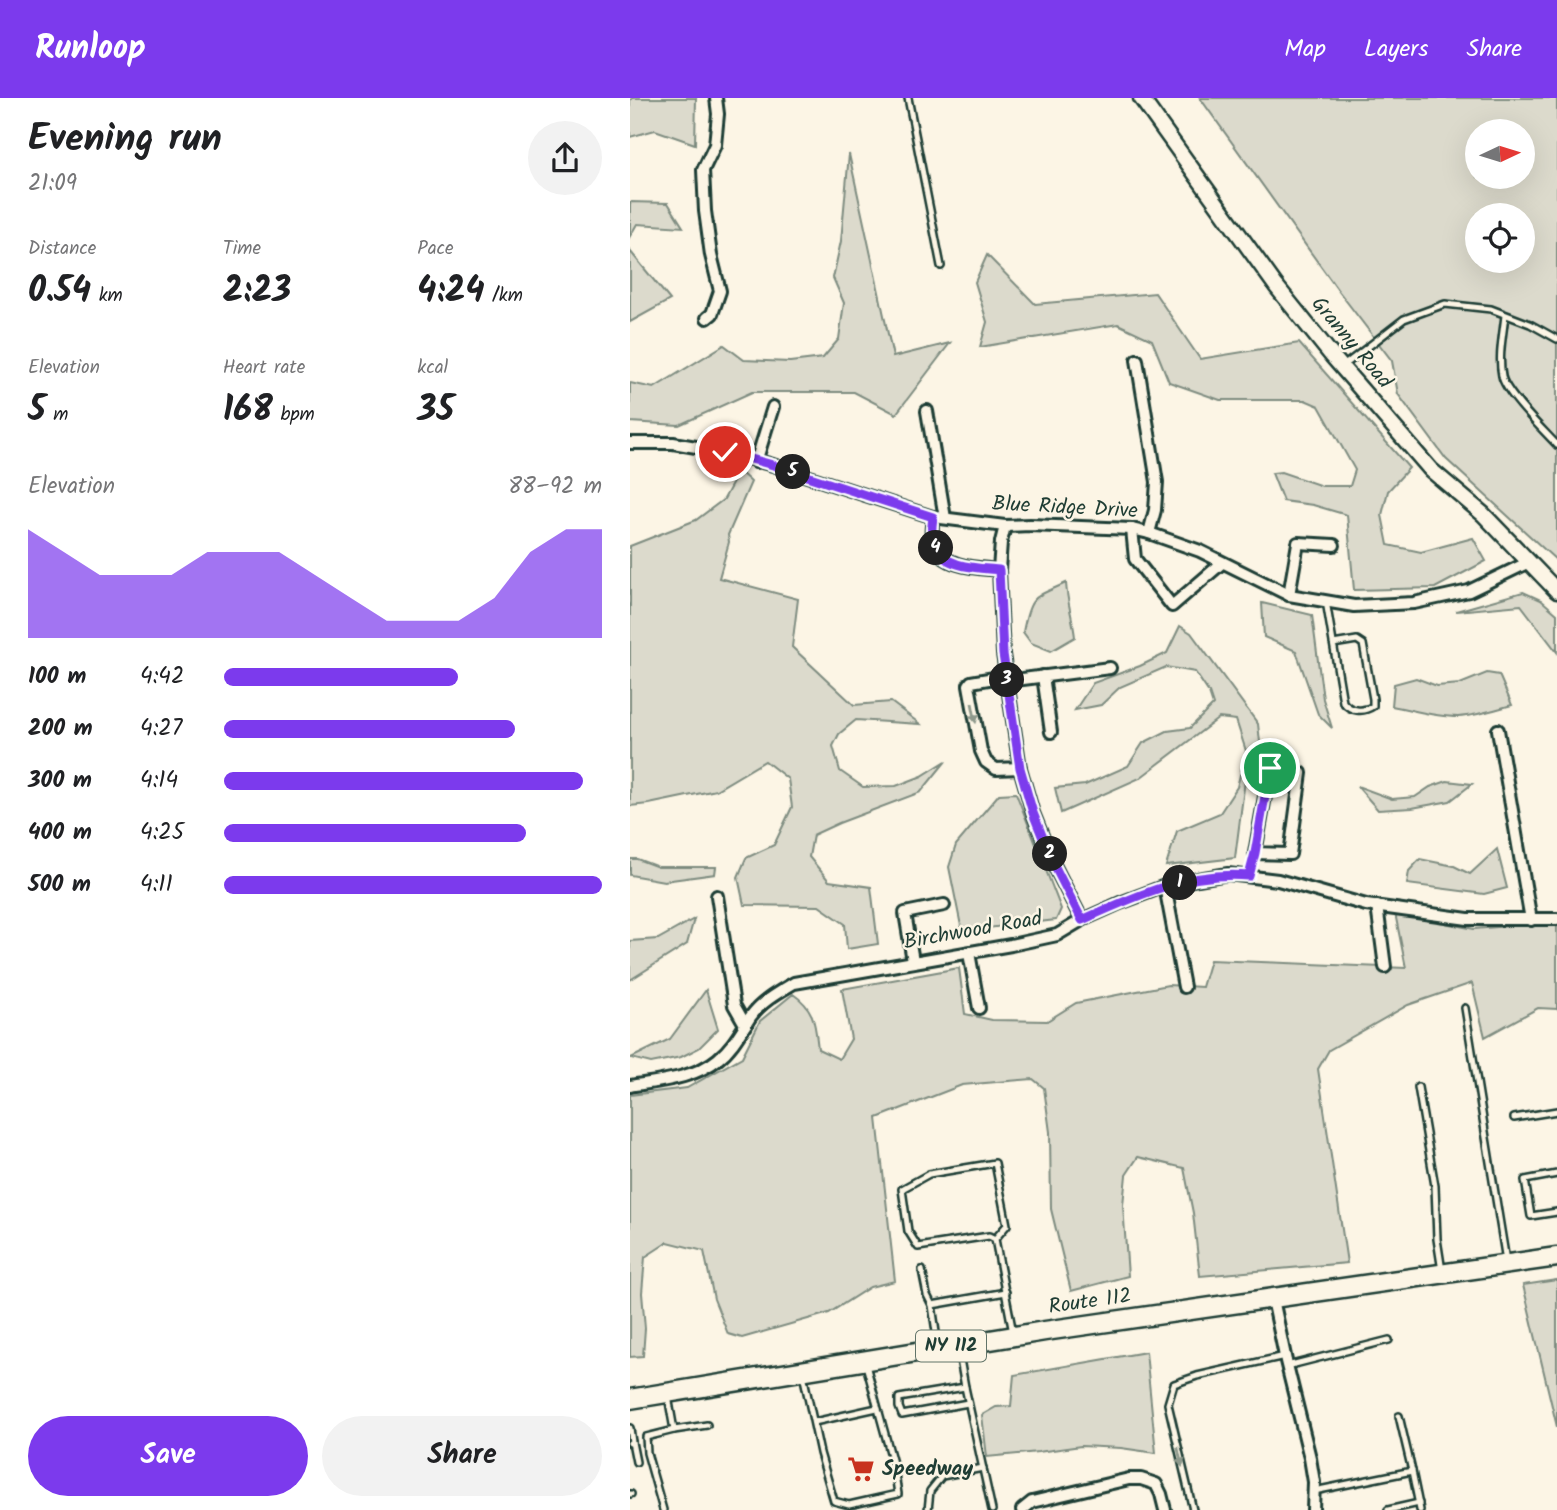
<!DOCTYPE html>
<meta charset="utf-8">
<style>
:root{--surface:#fff;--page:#f2f2f2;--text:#202124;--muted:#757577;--accent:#7c3aed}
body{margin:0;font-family:Kalam,sans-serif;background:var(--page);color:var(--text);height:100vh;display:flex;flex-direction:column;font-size:26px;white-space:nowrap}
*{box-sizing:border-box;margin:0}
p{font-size:23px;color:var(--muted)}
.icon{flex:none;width:38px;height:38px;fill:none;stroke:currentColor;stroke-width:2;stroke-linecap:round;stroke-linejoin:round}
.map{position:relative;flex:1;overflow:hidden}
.details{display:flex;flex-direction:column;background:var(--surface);width:630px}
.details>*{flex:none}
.needle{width:46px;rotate:86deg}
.tools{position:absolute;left:835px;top:21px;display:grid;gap:14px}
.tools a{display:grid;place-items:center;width:70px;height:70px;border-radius:50%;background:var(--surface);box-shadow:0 7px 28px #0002;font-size:35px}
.pin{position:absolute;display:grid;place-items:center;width:60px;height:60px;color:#fff;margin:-30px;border:4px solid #fff;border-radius:50%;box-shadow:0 2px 7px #0007}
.km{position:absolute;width:35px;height:35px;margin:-18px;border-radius:50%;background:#222;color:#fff;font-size:19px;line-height:35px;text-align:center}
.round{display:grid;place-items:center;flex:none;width:74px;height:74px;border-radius:37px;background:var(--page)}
.head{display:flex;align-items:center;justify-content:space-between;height:119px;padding:0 28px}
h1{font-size:38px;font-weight:700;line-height:52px}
.metrics{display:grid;grid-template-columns:repeat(3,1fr);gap:10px;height:119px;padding:7px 28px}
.metrics div{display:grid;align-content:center}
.metrics b{font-size:35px;font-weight:700}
.metrics small{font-size:19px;font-weight:400}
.metrics p{font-size:19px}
.chart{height:196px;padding:14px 28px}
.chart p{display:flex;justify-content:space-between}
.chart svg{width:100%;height:126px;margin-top:7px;fill:var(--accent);opacity:.7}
.cta{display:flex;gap:14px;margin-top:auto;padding:14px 28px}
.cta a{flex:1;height:80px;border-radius:42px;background:var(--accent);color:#fff;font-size:28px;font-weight:700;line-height:80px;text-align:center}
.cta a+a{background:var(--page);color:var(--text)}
ul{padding:0 28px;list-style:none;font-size:23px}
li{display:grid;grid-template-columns:112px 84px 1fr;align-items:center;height:52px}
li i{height:18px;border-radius:9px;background:var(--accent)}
header{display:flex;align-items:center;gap:42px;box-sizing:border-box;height:98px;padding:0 35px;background:var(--accent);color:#fff}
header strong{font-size:33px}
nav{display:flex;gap:38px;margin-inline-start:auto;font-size:24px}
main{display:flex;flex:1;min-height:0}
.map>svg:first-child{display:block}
.green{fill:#dcdacc;stroke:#7e8c80;stroke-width:2;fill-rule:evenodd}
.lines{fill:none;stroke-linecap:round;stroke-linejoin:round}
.service-casing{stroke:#1f3d34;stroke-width:10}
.minor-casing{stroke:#1f3d34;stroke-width:16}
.tertiary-casing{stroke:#1f3d34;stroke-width:19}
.primary-casing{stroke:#1f3d34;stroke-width:23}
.service{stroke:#fcf5e5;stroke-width:5}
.minor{stroke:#fcf5e5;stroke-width:10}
.tertiary{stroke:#fcf5e5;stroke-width:14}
.primary{stroke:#fcf5e5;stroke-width:18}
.oneway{fill:#8e998c}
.route-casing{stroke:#fff;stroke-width:14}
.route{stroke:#7c3aed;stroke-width:9}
.labels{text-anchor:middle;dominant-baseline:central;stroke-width:5;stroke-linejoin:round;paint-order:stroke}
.shield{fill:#fcf5e5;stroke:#617469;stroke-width:2}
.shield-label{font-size:19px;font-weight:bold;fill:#1f3d34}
.street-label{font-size:21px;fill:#1f3d34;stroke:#fcf5e5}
.poi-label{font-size:21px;font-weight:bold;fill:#1f3d34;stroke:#fcf5e5;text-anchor:start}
</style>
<header>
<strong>Runloop</strong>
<nav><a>Map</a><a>Layers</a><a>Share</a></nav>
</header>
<main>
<section class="details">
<div class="head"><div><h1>Evening run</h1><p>21:09</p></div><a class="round"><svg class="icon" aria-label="share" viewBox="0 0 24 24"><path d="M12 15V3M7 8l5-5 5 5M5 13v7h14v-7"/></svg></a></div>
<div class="metrics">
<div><p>Distance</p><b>0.54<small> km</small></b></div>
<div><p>Time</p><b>2:23</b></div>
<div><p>Pace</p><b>4:24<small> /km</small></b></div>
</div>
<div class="metrics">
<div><p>Elevation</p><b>5<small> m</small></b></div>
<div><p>Heart rate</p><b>168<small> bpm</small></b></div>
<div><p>kcal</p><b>35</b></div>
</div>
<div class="chart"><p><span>Elevation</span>88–92 m</p>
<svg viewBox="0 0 160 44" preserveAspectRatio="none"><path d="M0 44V6L10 14L20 22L30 22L40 22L50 14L60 14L70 14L80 22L90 30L100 38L110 38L120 38L130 30L140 14L150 6L160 6V44z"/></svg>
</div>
<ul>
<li><b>100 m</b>4:42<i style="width:62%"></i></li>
<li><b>200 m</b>4:27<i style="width:77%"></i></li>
<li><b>300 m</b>4:14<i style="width:95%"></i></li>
<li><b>400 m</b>4:25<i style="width:80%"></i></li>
<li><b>500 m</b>4:11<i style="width:100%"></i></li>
</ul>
<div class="cta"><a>Save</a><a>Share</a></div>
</section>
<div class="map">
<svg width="927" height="1412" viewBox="0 0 927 1412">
<rect width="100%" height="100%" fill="#fcf5e5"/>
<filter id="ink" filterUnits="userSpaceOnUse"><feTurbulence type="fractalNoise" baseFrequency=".0143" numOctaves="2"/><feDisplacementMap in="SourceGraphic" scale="14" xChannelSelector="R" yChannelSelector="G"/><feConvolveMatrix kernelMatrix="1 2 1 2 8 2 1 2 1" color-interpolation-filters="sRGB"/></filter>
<g filter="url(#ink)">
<g class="green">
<path d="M3,0H66L65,46L25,32L0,39V2Z"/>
<path d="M570,0H927V463L816,361L768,296L762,263L707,191ZM847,33H892V79H847ZM847,117H892V163H847Z"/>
<path d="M219,56L263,259L320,245L266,316L224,294H122L49,327L0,324V285L24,290L94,247L114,262L160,264L193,260L209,241L214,205L203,180L211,143Z"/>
<path d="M0,104L38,105L53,129L7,126L0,138Z"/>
<path d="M0,153L40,202L0,224Z"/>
<path d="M357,157L405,206L525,195L570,261L669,245L779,370L758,393L752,417L758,447L791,454L843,440L856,463L805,490L724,492L717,417L683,407L653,403L642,375L651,374L692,388H720L725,372L689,308L675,302H590L539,284L522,242L488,226L350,249L357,224L345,184Z"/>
<path d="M109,373L121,384L98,437L99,444L89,480L168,501L162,549L224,607L261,604L290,626L226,622L209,636L203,648L210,673L233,689L266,688L292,678L316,663L291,694L209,725L183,737L179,759L199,783L241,789L248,846L217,851L215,826L189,808L114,807L108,779L116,760L144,747L162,709L158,681L135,663L86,692L19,706L0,708V448L66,422L94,401Z"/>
<path d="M436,485C437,504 443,521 445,539L421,553L401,545L393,534C400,497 403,500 436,485Z"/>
<path d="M893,494L911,502L927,516V554L891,507L826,513Z"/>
<path d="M632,505L682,517L693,601L702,630L688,616L666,553L634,539Z"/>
<path d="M550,528L561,535L628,626L630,644L618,659L605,760L536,768L547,733L590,715L607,689L616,653L606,622L589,620L510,680L431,715L425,690L455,687L498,668L513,645L537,633L560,630L583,607L579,595L565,574L536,569L490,589L471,607L445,612L463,585L510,568L537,555Z"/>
<path d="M857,575L869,577L882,607C864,612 846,618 828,619C806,619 783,612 762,608L764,586L786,580L807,588L830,586Z"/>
<path d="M817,683L842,686L820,703L782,710L748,712L727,688L762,701L785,699L800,689Z"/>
<path d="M386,695L431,811L426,822L332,833L319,769L326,747L369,696Z"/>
<path d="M867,751L877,790L854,796L777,786L779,773L790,761L824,768L840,776Z"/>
<path d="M0,761H7L28,769H86L85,776L34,783L0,777Z"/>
<path d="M765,815L844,831L927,824V911L908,910L855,939L842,885L778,907L699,952L688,971L717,1165L570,1178L563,1115L554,1070L508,1059L496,1077L493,1107L498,1178L441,1193L421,1111L420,1034L414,990L403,981L332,987L247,1020L265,1183L240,1189L199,1215L112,1240L98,1236L84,1201L74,1153L38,1144L15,1159L12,1195L15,1230L13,1258L0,1259V997L57,990L112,959L130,923L163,896C185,911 185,926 188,951L209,961L221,941L212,891L329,870L335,916L362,922L417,923L446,905L538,887L572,889L580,862L776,870Z"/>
<path d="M64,821L57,846L0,882V843L28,841Z"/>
<path d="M76,892L88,931L69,950L51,959L21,965L1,960L40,941Z"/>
<path d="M927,1182V1329L893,1187Z"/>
<path d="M516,1254L526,1355L491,1350L451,1348L408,1354L357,1359L352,1317L366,1309L381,1308L384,1277Z"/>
</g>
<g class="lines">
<defs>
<g id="service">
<path d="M278,0L311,168"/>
<path d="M875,217C873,237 868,258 872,278C875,295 914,333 927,347"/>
<path d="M712,269L774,221L815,206L861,211L900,226L927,241"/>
<path d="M696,503L713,604C720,613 733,615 743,608V601L733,546L727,542L703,546"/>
<path d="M835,910L876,1163"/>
<path d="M788,989L805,1088L807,1141L812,1173"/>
<path d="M884,1020L927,1013"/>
<path d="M927,1076L895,1082L901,1118L927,1114"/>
<path d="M365,1141L359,1138L288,1149L278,1133L272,1091L299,1076L365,1065L377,1127L365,1141L383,1235"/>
<path d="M292,1172L297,1197L302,1207"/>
<path d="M308,1248L302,1207L376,1194"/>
<path d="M328,1250L335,1289L362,1412"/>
<path d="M657,1268L759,1242"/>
<path d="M173,1276L190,1355L204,1403L219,1407L268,1396L264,1369L236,1267"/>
<path d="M335,1289L269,1300V1309L272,1317L338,1305"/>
<path d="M38,1298L44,1332L77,1327"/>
<path d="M769,1318L782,1373"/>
<path d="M184,1324L247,1310"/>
<path d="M0,1330L2,1344L0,1345"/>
<path d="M2,1344L6,1364"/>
<path d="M684,1393L782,1373L790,1412"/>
<path d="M0,1396H1"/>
<path d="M33,1412L17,1355L16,1339L44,1332"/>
<path d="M298,1412L300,1393L312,1378L353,1370"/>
<path d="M563,1412L538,1306L544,1286L567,1278L655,1258"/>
<path d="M758,1412L789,1405"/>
</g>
<g id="minor">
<path d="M77,220L82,216L90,193L81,157L75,113L73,72L85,47L88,16L86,0"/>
<path d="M507,262L527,384L525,412L519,435"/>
<path d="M297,313L315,420"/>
<path d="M0,345H43L95,354L143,367L303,419L375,428L400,427L502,431L519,435L570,453L659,497L724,508L784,505L839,493L899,464"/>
<path d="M126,364L143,309"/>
<path d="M303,419C302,428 300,438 304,447C313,470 349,470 369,472"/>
<path d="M375,428L371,444L369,472L373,556L390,670L403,715L423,765L452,822"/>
<path d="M502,431L505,461L542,508L592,465"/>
<path d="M659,497L668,445L704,447"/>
<path d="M376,578L341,584L339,587L351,653L356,664L366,671L390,670"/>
<path d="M413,578L421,634"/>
<path d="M377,583L480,570"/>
<path d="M868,632L901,822"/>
<path d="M640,670L671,675L660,756L625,755Z"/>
<path d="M535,788L554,889"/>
<path d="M87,798L104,907L116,928"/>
<path d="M747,808L755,869"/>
<path d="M339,855L349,910"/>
<path d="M283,863L275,815L314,807"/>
<path d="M0,988C29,983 64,981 88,961C103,949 111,933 121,918C132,903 149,894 164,885L381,847L427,837L452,822L490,805L535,788L568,781L598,776L648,782L736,807L838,821H927"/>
<path d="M643,1201L656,1263L680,1360L684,1384L683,1412"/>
<path d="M392,1412L402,1404L499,1381H511L526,1386L531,1396L535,1412"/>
</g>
<path id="tertiary" d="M511,0L646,188L703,259L801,372L853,416L927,493"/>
<path id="primary" d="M0,1301L415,1233L927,1159"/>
</defs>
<use href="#service" class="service-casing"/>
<use href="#minor" class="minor-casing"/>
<use href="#tertiary" class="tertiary-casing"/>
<use href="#primary" class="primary-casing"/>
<use href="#service" class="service"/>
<use href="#minor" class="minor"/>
<use href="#tertiary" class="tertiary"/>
<use href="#primary" class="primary"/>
</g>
<defs><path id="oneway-solid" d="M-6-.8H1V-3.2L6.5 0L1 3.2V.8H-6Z" transform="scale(1.75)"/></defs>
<g class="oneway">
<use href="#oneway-solid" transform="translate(344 615) rotate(79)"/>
<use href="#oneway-solid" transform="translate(550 1359) rotate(77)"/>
</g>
</g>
<g class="lines" filter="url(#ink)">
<defs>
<path id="route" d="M95,354L143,367L303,419C302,427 300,438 304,447C313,470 349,470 369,472L373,556L390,670L403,715L423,765L452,822C503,799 561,772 619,778L625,755L640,670"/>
</defs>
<use href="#route" class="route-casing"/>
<use href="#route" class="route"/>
</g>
<defs>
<symbol id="supermarket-bare" viewBox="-9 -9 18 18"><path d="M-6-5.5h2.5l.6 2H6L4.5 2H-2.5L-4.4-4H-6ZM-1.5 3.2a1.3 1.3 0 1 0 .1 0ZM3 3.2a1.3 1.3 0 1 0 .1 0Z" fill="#c8321e" stroke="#fcf5e5" stroke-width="2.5" paint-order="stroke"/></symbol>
</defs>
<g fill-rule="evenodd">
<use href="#supermarket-bare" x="212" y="1352" width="38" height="38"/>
</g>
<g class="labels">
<rect class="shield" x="286" y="1232.5" width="70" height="31" rx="5"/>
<g class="shield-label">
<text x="321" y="1248">NY 112</text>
</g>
<g class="street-label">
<text transform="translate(721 245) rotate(50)">Granny Road</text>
<text transform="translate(435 410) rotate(3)">Blue Ridge Drive</text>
<text transform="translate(343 833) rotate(-10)">Birchwood Road</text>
<text transform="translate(460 1204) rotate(-8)">Route 112</text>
</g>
<g class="poi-label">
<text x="252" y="1371">Speedway</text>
</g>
</g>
</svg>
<div class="tools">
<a><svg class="needle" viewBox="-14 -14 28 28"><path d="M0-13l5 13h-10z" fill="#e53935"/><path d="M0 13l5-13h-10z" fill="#757577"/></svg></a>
<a><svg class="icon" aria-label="locate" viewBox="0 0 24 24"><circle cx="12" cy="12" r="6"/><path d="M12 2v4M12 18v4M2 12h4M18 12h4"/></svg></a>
</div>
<div class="pin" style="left:640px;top:670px;background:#1e9e55"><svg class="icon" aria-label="arrive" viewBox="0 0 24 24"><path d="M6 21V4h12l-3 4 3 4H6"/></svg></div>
<div class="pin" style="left:95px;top:354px;background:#d93025"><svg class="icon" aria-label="check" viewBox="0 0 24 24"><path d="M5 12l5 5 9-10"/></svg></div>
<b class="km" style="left:550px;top:785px">1</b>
<b class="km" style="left:420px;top:756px">2</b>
<b class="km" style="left:377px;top:582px">3</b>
<b class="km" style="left:306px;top:450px">4</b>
<b class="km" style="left:163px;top:374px">5</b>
</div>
</main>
